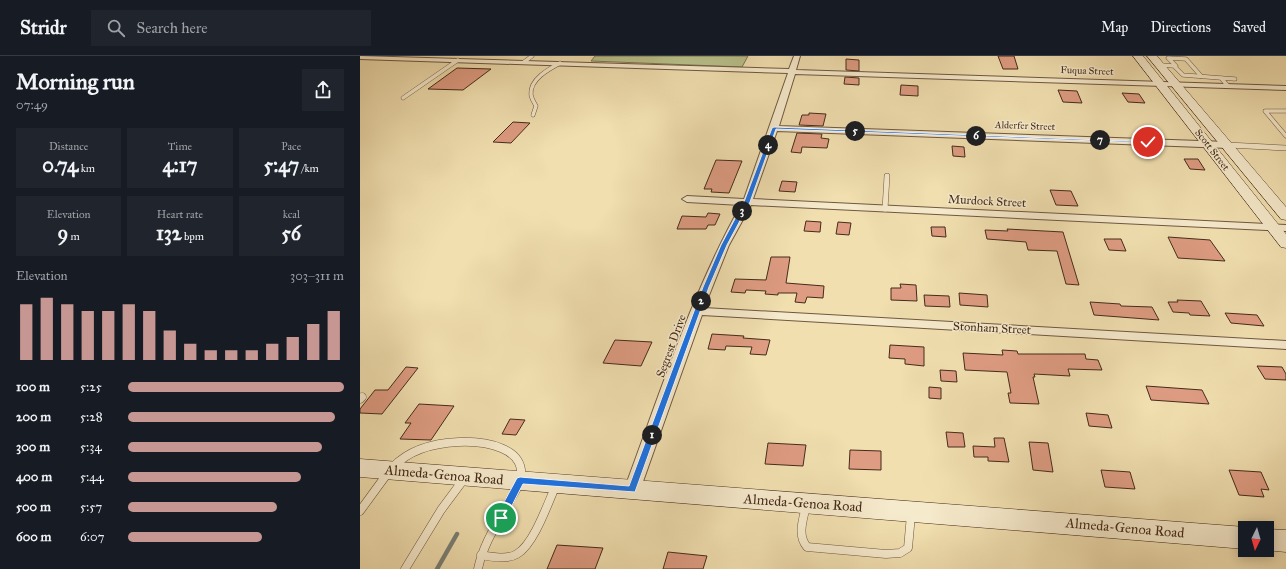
<!DOCTYPE html>
<meta charset="utf-8">
<style>
:root{--surface:#171b24;--page:#20242c;--text:#f1f3f6;--muted:#9ea1a6;--line:#363941;--accent:#c59692}
body{margin:0;font-family:"IM FELL Great Primer",serif;background:var(--page);color:var(--text);height:100vh;display:flex;flex-direction:column;font-size:15px;white-space:nowrap}
*{box-sizing:border-box;margin:0}
p{font-size:13px;color:var(--muted)}
.icon{flex:none;width:22px;height:22px;fill:none;stroke:currentColor;stroke-width:2;stroke-linecap:round;stroke-linejoin:round}
.map{position:relative;flex:1;overflow:hidden}
.panel{display:flex;flex-direction:column;background:var(--surface);width:360px}
.panel>*{flex:none}
.needle{width:26px;rotate:185deg}
.fabs{position:absolute;left:878px;top:465px;display:grid;gap:8px}
.fabs a{display:grid;place-items:center;width:36px;height:36px;border-radius:0px;background:var(--surface);box-shadow:0 2px 10px #0003;font-size:20px}
.pin{position:absolute;display:grid;place-items:center;width:34px;height:34px;color:#fff;margin:-17px;border:2px solid #fff;border-radius:50%;box-shadow:0 1px 4px #0007}
.km{position:absolute;width:20px;height:20px;margin:-10px;border-radius:50%;background:#222;color:#fff;font-size:11px;line-height:20px;text-align:center}
.round{display:grid;place-items:center;flex:none;width:42px;height:42px;border-radius:0px;background:var(--page)}
.head{display:flex;align-items:center;justify-content:space-between;height:68px;padding:0 16px}
h1{font-size:22px;font-weight:800;line-height:30px}
.stats{display:grid;grid-template-columns:repeat(3,1fr);gap:6px;height:68px;padding:4px 16px}
.stats div{display:grid;align-content:center;border-radius:0px;background:var(--page);text-align:center}
.stats b{font-size:20px;font-weight:800}
.stats small{font-size:11px;font-weight:400}
.stats p{font-size:11px}
.chart{height:112px;padding:8px 16px}
.chart p{display:flex;justify-content:space-between}
.chart svg{width:100%;height:72px;margin-top:4px;stroke:var(--accent);stroke-width:6}
ul{padding:0 16px;list-style:none;font-size:13px}
li{display:grid;grid-template-columns:64px 48px 1fr;align-items:center;height:30px}
li i{height:10px;border-radius:5px;background:var(--accent)}
header{display:flex;align-items:center;gap:24px;box-sizing:border-box;height:56px;padding:0 20px;background:var(--surface);border-bottom:1px solid var(--line)}
header strong{font-size:19px}
nav{display:flex;gap:22px;margin-inline-start:auto;font-size:14px}
.search{width:280px;height:36px;background:var(--page);display:flex;align-items:center;gap:10px;box-sizing:border-box;padding:0 14px;border-radius:0px;color:var(--muted);font-size:15px}
main{display:flex;flex:1;min-height:0}
.map>svg:first-child{display:block}
.green{fill:#b9c28c;stroke:#7e7653}
.lines{fill:none;stroke-linecap:round;stroke-linejoin:round}
.stream{stroke:#7b8178;stroke-width:4.5}
.building{fill:#de9c82;stroke:#442b1a}
.service-far2-casing{stroke:#6f5840;stroke-width:4.5}
.service-far1-casing{stroke:#6f5840;stroke-width:6}
.service-casing{stroke:#6f5840;stroke-width:9}
.minor-casing{stroke:#6f5840;stroke-width:2}
.secondary-casing{stroke:#442b1a;stroke-width:1}
.service-far2{stroke:#f6eacc;stroke-width:3.5}
.service-far1{stroke:#f6eacc;stroke-width:5}
.service{stroke:#f6eacc;stroke-width:8}
.minor{fill:#f6eacc;fill-rule:evenodd}
.secondary{fill:#f6eacc;fill-rule:evenodd}
.route{fill:#1a73e8;stroke:#fff}
.labels{text-anchor:middle;dominant-baseline:central;stroke-width:3;stroke-linejoin:round;paint-order:stroke}
.far-street-label{font-size:10px;fill:#442b1a;stroke:#f6eacc}
.street-label{font-size:12px;fill:#442b1a;stroke:#f6eacc}
.near-street-label{font-size:14px;fill:#442b1a;stroke:#f6eacc}
</style>
<header>
<strong>Stridr</strong>
<div class="search"><svg class="icon" aria-label="search" viewBox="0 0 24 24"><circle cx="10" cy="10" r="6"/><path d="M15 15l6 6"/></svg>Search here</div>
<nav><a>Map</a><a>Directions</a><a>Saved</a></nav>
</header>
<main>
<section class="panel">
<div class="head"><div><h1>Morning run</h1><p>07:49</p></div><a class="round"><svg class="icon" aria-label="share" viewBox="0 0 24 24"><path d="M12 15V3M7 8l5-5 5 5M5 13v7h14v-7"/></svg></a></div>
<div class="stats">
<div><p>Distance</p><b>0.74<small> km</small></b></div>
<div><p>Time</p><b>4:17</b></div>
<div><p>Pace</p><b>5:47<small> /km</small></b></div>
</div>
<div class="stats">
<div><p>Elevation</p><b>9<small> m</small></b></div>
<div><p>Heart rate</p><b>132<small> bpm</small></b></div>
<div><p>kcal</p><b>56</b></div>
</div>
<div class="chart"><p><span>Elevation</span>303–311 m</p>
<svg viewBox="0 0 160 44" preserveAspectRatio="none"><path d="M5 44V10M15 44V6M25 44V10M35 44V14M45 44V14M55 44V10M65 44V14M75 44V26M85 44V34M95 44V38M105 44V38M115 44V38M125 44V34M135 44V30M145 44V22M155 44V14"/></svg>
</div>
<ul>
<li><b>100 m</b>5:25<i style="width:100%"></i></li>
<li><b>200 m</b>5:28<i style="width:96%"></i></li>
<li><b>300 m</b>5:34<i style="width:90%"></i></li>
<li><b>400 m</b>5:44<i style="width:80%"></i></li>
<li><b>500 m</b>5:57<i style="width:69%"></i></li>
<li><b>600 m</b>6:07<i style="width:62%"></i></li>
</ul>
</section>
<div class="map">
<svg width="926" height="513" viewBox="0 0 926 513">
<rect width="100%" height="100%" fill="#f1dfb0"/>
<filter id="stains"><feTurbulence type="fractalNoise" baseFrequency=".005" numOctaves="4"/><feColorMatrix values="0 0 0 0 .2 0 0 0 0 .09 0 0 0 0 .02 0 0 0 .5 -.17"/></filter>
<radialGradient id="worn" r=".72"><stop offset=".6" stop-color="#630" stop-opacity="0"/><stop offset="1" stop-color="#630" stop-opacity=".3"/></radialGradient>
<path class="green" d="M235,0H388L382,11L231,5Z"/>
<g class="lines">
<path class="stream" d="M77,513L97,478"/>
</g>
<g class="building">
<path d="M638,0H654L658,13H643Z"/>
<path d="M486,3L499,4V15L486,14Z"/>
<path d="M97,12L131,13L103,34L68,33Z"/>
<path d="M485,21L499,22V29L484,28Z"/>
<path d="M541,29L558,30V40L540,39Z"/>
<path d="M698,34L717,35L722,47L703,46Z"/>
<path d="M762,37L779,38L785,47L768,46Z"/>
<path d="M449,57L466,58L463,70L439,69L442,59H449Z"/>
<path d="M153,66L170,67L151,87L133,86Z"/>
<path d="M437,77L462,78L461,82L469,83L467,92L442,91L441,97L431,96Z"/>
<path d="M592,90L604,91L605,101L593,100Z"/>
<path d="M824,103H838L845,114L830,113Z"/>
<path d="M356,104L382,105L369,137L351,136L352,133H344Z"/>
<path d="M422,125L437,126L435,136L419,135Z"/>
<path d="M690,134L711,135L718,150L696,149Z"/>
<path d="M348,157L360,158L355,169H348L346,173H317L322,160L346,161Z"/>
<path d="M446,165L461,166L460,176L444,175Z"/>
<path d="M478,166L491,167L489,179L476,178Z"/>
<path d="M571,171H585L586,181L572,180Z"/>
<path d="M647,173L703,176L719,229L706,228L697,195L668,194L666,186L627,183L625,174L648,175Z"/>
<path d="M808,181L850,184L865,205L818,202Z"/>
<path d="M744,183H761L766,195L749,194Z"/>
<path d="M411,201H430L426,227L464,230L463,242L447,241L445,247L435,246L437,237H418V239L405,238L406,235L386,234L385,237L371,236L375,223L406,224Z"/>
<path d="M540,228L556,229L557,245L531,244V232H541Z"/>
<path d="M599,237L627,239L628,251L600,249Z"/>
<path d="M564,239L589,240L590,251L565,250Z"/>
<path d="M817,244L841,245L850,260L830,259L829,257L813,256L808,246H818Z"/>
<path d="M730,246L760,248L761,250L792,251L799,264L734,259Z"/>
<path d="M865,257L897,259L904,270L871,267Z"/>
<path d="M352,278L384,280L383,282L410,284L406,299L390,298L392,291L366,290L365,294L348,293Z"/>
<path d="M255,284L292,286L281,310L243,307Z"/>
<path d="M530,289L564,291V310L545,308V303L529,302Z"/>
<path d="M642,294L657,295L658,298H725L726,303L738,304L742,314L708,313L710,320L674,318L675,321H673L679,348L650,347L648,337H651L647,316L605,314L603,297L643,299Z"/>
<path d="M897,310L922,311L926,318V324L905,323Z"/>
<path d="M46,311L58,312L22,358L0,357V353L15,334H28Z"/>
<path d="M580,314L596,315L597,326L581,325Z"/>
<path d="M786,330L842,334L849,348L791,344Z"/>
<path d="M569,331L581,332V343L569,342Z"/>
<path d="M59,348L94,350L71,384L40,383L51,367H45Z"/>
<path d="M726,357L748,359L752,372L729,370Z"/>
<path d="M150,363L165,364L156,379L142,378Z"/>
<path d="M586,376L603,377L605,391H588Z"/>
<path d="M634,382H644L649,406L628,405V401H614L613,390L635,391Z"/>
<path d="M669,386L688,387L693,416L673,414Z"/>
<path d="M408,387L446,389L443,410L405,408Z"/>
<path d="M490,394L521,395V414L489,413Z"/>
<path d="M741,414L770,416L775,433L745,431Z"/>
<path d="M869,414L901,416L909,434L901,433L904,441L879,439Z"/>
<path d="M197,489L243,492L235,513H187Z"/>
<path d="M308,496L347,500L343,513H303Z"/>
</g>
<g class="lines">
<defs>
<g id="service-far2">
<path d="M164,6L172,0"/>
<path d="M800,9L814,10L823,19L861,22L868,30"/>
<path d="M816,10L808,2L826,3L841,20"/>
<path d="M861,22L875,23"/>
<path d="M43,42L98,4"/>
<path d="M926,55H905L926,80"/>
<path d="M173,59L176,50C174,46 171,42 171,38C170,23 189,13 200,7"/>
</g>
<g id="service-far1">
<path d="M868,89L926,92"/>
<path d="M525,153L527,120"/>
</g>
<g id="service">
<path d="M0,343L2,341"/>
<path d="M33,411C50,393 75,387 99,386C123,385 169,391 160,425C158,432 153,438 150,444C138,466 123,488 118,513"/>
<path d="M446,450C443,464 437,479 447,491L526,498L540,497L548,492L551,459"/>
<path d="M0,455L27,418"/>
<path d="M121,499C132,501 147,504 157,498C174,488 188,447 196,429"/>
<path d="M45,513L81,454L104,423"/>
</g>
<path id="minor" d="M0,0L429,13L434,0H440L436,14L926,30V34L435,18L419,70L868,86L872,89L868,92L417,75L393,143L926,169V175L391,149L369,189L344,252L926,285V293L342,259L280,434L278,439L272,441L266,439L264,434C300,338 331,238 381,149L327,146L322,143L327,140L384,143L428,17L0,3Z"/>
<g id="secondary">
<path d="M773,0H783L926,178V192L921,191Z"/>
<path d="M787,0H797L926,151V164L921,163Z"/>
<path d="M0,403L885,471L887,472H885V493L0,421Z"/>
<path d="M907,473L926,474V496L905,494H907Z"/>
</g>
</defs>
<use href="#service-far2" class="service-far2-casing"/>
<use href="#service-far1" class="service-far1-casing"/>
<use href="#service" class="service-casing"/>
<use href="#minor" class="minor-casing"/>
<use href="#secondary" class="secondary-casing"/>
<use href="#service-far2" class="service-far2"/>
<use href="#service-far1" class="service-far1"/>
<use href="#service" class="service"/>
<use href="#minor" class="minor"/>
<use href="#secondary" class="secondary"/>
</g>
<path class="route" d="M414,71L791,86L788,87L416,73L390,146L367,189L349,231L275,436L163,428L144,465H137V459L157,422L160,421L269,430L343,231L361,189L384,146L412,72Z"/>
<g class="labels">
<g class="far-street-label">
<text transform="translate(727 15) rotate(2)">Fuqua Street</text>
<text transform="translate(665 70) rotate(2)">Alderfer Street</text>
<text transform="translate(852 94) rotate(52)">Scott Street</text>
</g>
<g class="street-label">
<text transform="translate(627 145) rotate(3)">Murdock Street</text>
<text transform="translate(632 272) rotate(3)">Stonham Street</text>
<text transform="translate(311 290) rotate(-70)">Segrest Drive</text>
</g>
<g class="near-street-label">
<text transform="translate(84 419) rotate(5)">Almeda-Genoa Road</text>
<text transform="translate(443 447) rotate(4)">Almeda-Genoa Road</text>
<text transform="translate(765 472) rotate(5)">Almeda-Genoa Road</text>
</g>
</g>
<rect width="100%" height="100%" filter="url(#stains)"/>
<rect width="100%" height="100%" fill="url(#worn)"/>
</svg>
<div class="fabs">
<a><svg class="needle" viewBox="-14 -14 28 28"><path d="M0-13l5 13h-10z" fill="#e53935"/><path d="M0 13l5-13h-10z" fill="#9ea1a6"/></svg></a>
</div>
<div class="pin" style="left:141px;top:462px;background:#1e9e55"><svg class="icon" aria-label="arrive" viewBox="0 0 24 24"><path d="M6 21V4h12l-3 4 3 4H6"/></svg></div>
<div class="pin" style="left:788px;top:86px;background:#d93025"><svg class="icon" aria-label="check" viewBox="0 0 24 24"><path d="M5 12l5 5 9-10"/></svg></div>
<b class="km" style="left:292px;top:379px">1</b>
<b class="km" style="left:341px;top:245px">2</b>
<b class="km" style="left:382px;top:155px">3</b>
<b class="km" style="left:408px;top:89px">4</b>
<b class="km" style="left:495px;top:75px">5</b>
<b class="km" style="left:616px;top:80px">6</b>
<b class="km" style="left:740px;top:84px">7</b>
</div>
</main>
